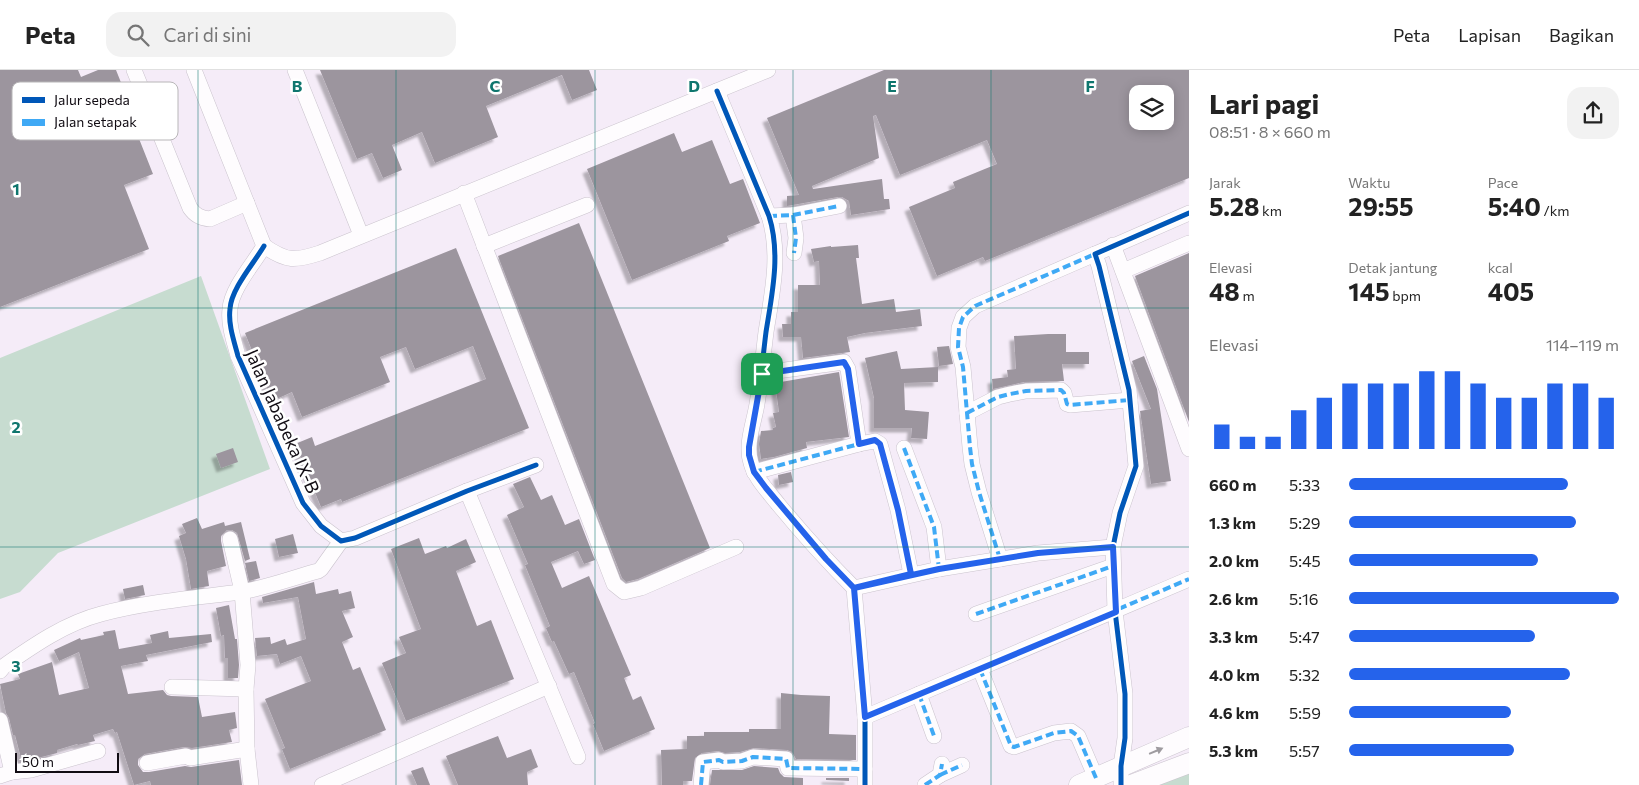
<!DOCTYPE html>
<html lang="id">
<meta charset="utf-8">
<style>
:root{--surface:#fff;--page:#f2f2f2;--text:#222;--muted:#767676;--line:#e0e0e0;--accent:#2563eb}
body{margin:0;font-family:Commissioner,sans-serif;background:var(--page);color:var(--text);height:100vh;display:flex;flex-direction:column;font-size:19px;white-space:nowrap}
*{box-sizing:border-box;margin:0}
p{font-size:16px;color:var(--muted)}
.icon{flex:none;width:28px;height:28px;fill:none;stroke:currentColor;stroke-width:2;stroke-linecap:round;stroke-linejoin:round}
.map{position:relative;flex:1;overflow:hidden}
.sheet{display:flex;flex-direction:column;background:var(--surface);width:450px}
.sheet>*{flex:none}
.fabs{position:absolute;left:1129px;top:15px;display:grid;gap:10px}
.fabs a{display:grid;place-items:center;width:45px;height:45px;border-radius:10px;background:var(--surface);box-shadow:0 2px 12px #0003;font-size:25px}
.scale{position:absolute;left:15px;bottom:12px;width:104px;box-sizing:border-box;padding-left:5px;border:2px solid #110c13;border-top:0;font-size:14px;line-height:18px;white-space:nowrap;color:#110c13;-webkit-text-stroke:4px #fff;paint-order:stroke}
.pin{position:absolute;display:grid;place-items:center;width:42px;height:42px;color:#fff;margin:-21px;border-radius:10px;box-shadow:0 2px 8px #0006}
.round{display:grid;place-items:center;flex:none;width:52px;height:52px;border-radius:15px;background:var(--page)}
.summary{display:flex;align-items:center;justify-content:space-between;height:85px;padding:0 20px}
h1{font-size:28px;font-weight:700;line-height:38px}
.metrics{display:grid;grid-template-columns:repeat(3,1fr);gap:8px;height:85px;padding:5px 20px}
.metrics div{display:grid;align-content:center}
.metrics b{font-size:25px;font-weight:700}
.metrics small{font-size:14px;font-weight:400}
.metrics p{font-size:14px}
.chart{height:140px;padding:10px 20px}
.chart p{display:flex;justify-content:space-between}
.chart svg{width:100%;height:90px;margin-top:5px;stroke:var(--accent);stroke-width:6}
ul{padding:0 20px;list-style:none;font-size:16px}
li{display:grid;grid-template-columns:80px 60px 1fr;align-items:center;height:38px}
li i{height:12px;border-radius:6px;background:var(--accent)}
header{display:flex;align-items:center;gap:30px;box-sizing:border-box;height:70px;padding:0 25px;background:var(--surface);border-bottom:1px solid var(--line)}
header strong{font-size:24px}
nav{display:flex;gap:28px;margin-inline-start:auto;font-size:18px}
.search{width:350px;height:45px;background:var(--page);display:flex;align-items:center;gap:12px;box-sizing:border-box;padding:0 18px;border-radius:15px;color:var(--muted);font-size:19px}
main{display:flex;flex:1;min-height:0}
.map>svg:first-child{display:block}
.green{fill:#c7dcd0}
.building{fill:#9c959e;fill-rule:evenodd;filter:url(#shadow)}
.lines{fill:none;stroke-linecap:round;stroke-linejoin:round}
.minor-casing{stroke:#cac3cd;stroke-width:16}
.major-casing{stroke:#cac3cd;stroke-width:21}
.minor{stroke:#fefcfe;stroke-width:15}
.major{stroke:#fefcfe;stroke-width:20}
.quiet{stroke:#3fa9f5;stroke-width:4;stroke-dasharray:8 4;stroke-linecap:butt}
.cycleway-casing{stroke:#fff;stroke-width:8}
.cycleway{stroke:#0057b8;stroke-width:5}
.oneway{fill:#9f9ca0}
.route-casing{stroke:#fff;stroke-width:10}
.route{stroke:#2563eb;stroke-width:6}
.grid{fill:none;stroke:#0f766e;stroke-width:1;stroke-opacity:0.55}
.labels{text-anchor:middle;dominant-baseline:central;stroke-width:5;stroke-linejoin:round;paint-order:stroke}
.street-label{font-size:18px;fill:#110c13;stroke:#fff}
.key{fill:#fff;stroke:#b8b6b8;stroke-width:1}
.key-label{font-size:14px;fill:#110c13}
.grid-label{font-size:16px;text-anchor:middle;font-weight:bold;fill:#0f766e;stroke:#fff;stroke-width:5;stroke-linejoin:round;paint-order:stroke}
</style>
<header>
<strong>Peta</strong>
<div class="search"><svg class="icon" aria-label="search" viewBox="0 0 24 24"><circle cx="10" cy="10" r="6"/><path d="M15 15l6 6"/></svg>Cari di sini</div>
<nav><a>Peta</a><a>Lapisan</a><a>Bagikan</a></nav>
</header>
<main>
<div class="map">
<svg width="1189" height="715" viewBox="0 0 1189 715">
<defs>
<filter id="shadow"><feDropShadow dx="-4.5" dy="4.5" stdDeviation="1" flood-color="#0004"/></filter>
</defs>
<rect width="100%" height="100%" fill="#f5ecf8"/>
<g class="green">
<path d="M201,206L270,399L58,483L20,522L0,529V288Z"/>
<path d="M1189,693V715H1138Z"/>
</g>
<g class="building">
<path d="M0,0H78L81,7L98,0H116L124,20L129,18L133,30L129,32L136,49L132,51L153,104L124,115L149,179L0,237Z"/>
<path d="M320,0H589L597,20L572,30L562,5L486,36L498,67L435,93L422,62L392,75L402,100L383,108L372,83L357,89Z"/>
<path d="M884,0H1189V108L985,191L983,187L937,206L909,137L955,118L953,112L997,94L987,70L900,105L876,45L873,46L879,88L812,116L813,119L882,109L884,129H889L890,139L851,145L849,131L842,127H838L787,136V126L799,125L767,48ZM1138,24H1165V51H1138Z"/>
<path d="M674,63L682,82L712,70L730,114L743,109L760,153L727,166L729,171L632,210L587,99Z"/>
<path d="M579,153L710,478L638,509L626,512L622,508L498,186Z"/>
<path d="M858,175L859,188H856L862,234L894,229L896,242L920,239L922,256L865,263L847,267L850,282L803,288L801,267H783L782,254H791V242H798V215H820L819,191L814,192L811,179L831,176V177Z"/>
<path d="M456,178L529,358L342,432L341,429L321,437L295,374L312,367L315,376L486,309L473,276L415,299L406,277L380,287L390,312L302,347L292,322L272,331L245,263Z"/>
<path d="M1189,183V352L1135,206Z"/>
<path d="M1048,264H1066V282H1089V294H1062L1064,311L1024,312L993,319L992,309L1008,307L1007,300L1016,299L1014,266Z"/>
<path d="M949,276L953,294L939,296L937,277Z"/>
<path d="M897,281L901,299L938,297V312L904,313L905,340L929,342L927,369L911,368L912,358H874V328L865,288Z"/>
<path d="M1144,286L1157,319L1171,411L1151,414L1140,341L1151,339L1132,291Z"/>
<path d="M839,302L849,367L806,372L807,378L774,387L761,389L759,374L761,361L773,360V358L776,357L773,343L779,342L775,313Z"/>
<path d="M233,378L238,392L221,398L216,384Z"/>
<path d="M791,402L793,412L779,415L778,405Z"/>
<path d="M530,407L541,430L552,425L565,455L579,449L595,490L584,494L578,481L551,492L562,518L589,506L631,605L624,608L633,630L641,626L655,659L604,681L593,654L595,653L574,602L569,604L554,571L552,572L546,558L550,556L525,495L528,494L507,445L524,437L513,414Z"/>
<path d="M197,448L202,459L224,452L225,456L241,452L250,489L245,491L237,463L232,460H227L221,466V471L226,496L207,501L209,516L191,519L186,489L179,466L186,463L182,454Z"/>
<path d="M293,464L298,483L279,487L275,469Z"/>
<path d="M419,468L425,484L446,476L447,478L466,469L476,492L456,501L477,556L491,550L514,609L406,651L382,593L406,583L399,567L421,559L391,479Z"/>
<path d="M256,491L260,508L249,511L245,493Z"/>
<path d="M314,512L316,524L338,519L339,524L351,521L355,538L342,541L353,567L342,572L353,600L360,597L386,660L290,699L282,679L285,678L265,629L311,611L301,586L280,594L277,584L257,586L255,568L270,567L271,574L285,569L287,575L306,569L298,527L263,533L262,527Z"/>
<path d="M143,515L145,525L125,529L123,519Z"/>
<path d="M229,535L235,569H237L239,595L238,608H228V588H225L224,565L221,566L216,538Z"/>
<path d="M115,560L119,579L152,573L150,565L168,561L169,568L211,564L212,572L146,585L148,591L121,596L128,624L163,620L167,625L171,626L198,627L202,647L235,642L237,658L229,660L232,672L192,678L184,677L145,684L138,689V695L143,702H149L185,696L191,697L239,690L242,715H151L150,711L134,715L117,662L115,663L113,659L93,665L95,671L78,675L77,674L57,680V683L22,692L15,665H13L9,648L6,643L0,614L20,609L18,604L52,592L59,625L89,618L79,582L59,591L54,580L80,568L81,570L104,565L103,562Z"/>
<path d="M781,623L801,625L830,626L829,664L856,665V690L796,689L792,682L787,680L754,678L740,682L725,683L718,681L702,683L695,688L692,711H683V715H662L661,680L687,679V666H704V662H749V659H781Z"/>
<path d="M498,666L507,688L531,679L538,697L527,702L528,715H458L446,686Z"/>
<path d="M754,696L778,698L780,703L784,707L803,708V715H710L712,700H742Z"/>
<path d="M423,697L430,715H417L411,701Z"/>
<path d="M826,708H849V711L826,710Z"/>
</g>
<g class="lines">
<defs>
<g id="minor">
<path d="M134,0L190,138C195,145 200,148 210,149L247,133"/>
<path d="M194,0L264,176"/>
<path d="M295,0L361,165"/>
<path d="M717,21L769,146C781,184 772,224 766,262C763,286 761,310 757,334C754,353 745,374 751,393C755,408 768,421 778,434C802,463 827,491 854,518L865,647V715"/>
<path d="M464,123L614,514L624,522L641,518L736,477"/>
<path d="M793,145L796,168L794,183"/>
<path d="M769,146L793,145L839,136"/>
<path d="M1113,175L1189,379"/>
<path d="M264,176C254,193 231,219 230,239C228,254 234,271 238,286L303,433L321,456L341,471L355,468L467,421L536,395"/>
<path d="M264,176C287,192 295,191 320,183L768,0"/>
<path d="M484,176L587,135"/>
<path d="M1123,201L1189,173"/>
<path d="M967,343L998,327L1010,324L1026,321L1061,320L1064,323L1067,334L1070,335L1130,330"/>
<path d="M859,374L875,371L880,374L898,440L911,504"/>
<path d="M904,378L934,457L939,499"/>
<path d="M754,402L859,374L848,299L844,292L762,303"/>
<path d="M467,421L578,687"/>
<path d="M230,469L242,521L248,595L246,619L247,679L251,715"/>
<path d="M1000,489L979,422L972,394L970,377L963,297L958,277L959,258L963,247L975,236L1095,184"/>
<path d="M854,518L939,499L1038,483L1113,477"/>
<path d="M976,544L1113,496"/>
<path d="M980,599L1011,676L1014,677L1054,663L1071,661L1078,666L1096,708"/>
<path d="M0,601L4,596C34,575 66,553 101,544C146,532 194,528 240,522C266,518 292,508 318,501L321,499L341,471"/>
<path d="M172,617L246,619"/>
<path d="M919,624L934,666"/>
<path d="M865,647L1189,509"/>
<path d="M0,650L12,702L0,706"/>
<path d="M147,693L186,686L190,688L247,679"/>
<path d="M12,702L31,700L98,681"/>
<path d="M940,705L962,695"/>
<path d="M322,715L549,616"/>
<path d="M701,715L703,692L719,690L723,692L742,691L753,687L786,689L788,698L865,699"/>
<path d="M925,715L940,705L942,694"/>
<path d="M1121,715V696L1125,668V624L1115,541L1113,477L1120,443L1136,396L1129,320L1099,196L1095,184L1189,143"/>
</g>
<g id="major">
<path d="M1079,715L1189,667"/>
<path d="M1131,715L1189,693"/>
</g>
</defs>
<use href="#minor" class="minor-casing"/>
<use href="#major" class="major-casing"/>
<use href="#minor" class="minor"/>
<use href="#major" class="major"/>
<g class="quiet">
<path d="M793,145L796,168L794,183"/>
<path d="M769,146L793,145L839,136"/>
<path d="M967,343L998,327L1010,324L1026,321L1061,320L1064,323L1067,334L1070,335L1130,330"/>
<path d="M859,374L875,371L880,374L898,440L911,504"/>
<path d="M904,378L934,457L939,499"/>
<path d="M754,402L859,374L848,299L844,292L762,303"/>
<path d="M1000,489L979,422L972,394L970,377L963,297L958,277L959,258L963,247L975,236L1095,184"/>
<path d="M976,544L1113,496"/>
<path d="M980,599L1011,676L1014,677L1054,663L1071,661L1078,666L1096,708"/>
<path d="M919,624L934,666"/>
<path d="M865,647L1189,509"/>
<path d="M940,705L962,695"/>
<path d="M701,715L703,692L719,690L723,692L742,691L753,687L786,689L788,698L865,699"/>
<path d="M925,715L940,705L942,694"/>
</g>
<defs>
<g id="cycleway">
<path d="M717,21L769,146C781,184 772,224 766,262C763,286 761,310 757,334C754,353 745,374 751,393C755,408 768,421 778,434C802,463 827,491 854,518L865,647V715"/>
<path d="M264,176C254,193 231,219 230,239C228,254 234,271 238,286L303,433L321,456L341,471L355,468L467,421L536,395"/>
<path d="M1121,715V696L1125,668V624L1115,541L1113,477L1120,443L1136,396L1129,320L1099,196L1095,184L1189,143"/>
</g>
</defs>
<use href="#cycleway" class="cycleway-casing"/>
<use href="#cycleway" class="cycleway"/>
</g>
<defs><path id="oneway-solid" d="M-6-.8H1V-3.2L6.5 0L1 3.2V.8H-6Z" transform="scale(1.25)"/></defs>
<use class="oneway" href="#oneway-solid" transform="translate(1156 681) rotate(-23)"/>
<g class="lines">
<defs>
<path id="route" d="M762,304L749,377V385L754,402L766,418L826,489L854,518L939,499L1038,483L1113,477L1116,542L865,647L854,518L911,504L898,440L880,374L875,370L859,374L848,299L844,292L762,304"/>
</defs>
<use href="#route" class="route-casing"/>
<use href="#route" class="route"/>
</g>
<path class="grid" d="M198,0V715M396,0V715M595,0V715M793,0V715M991,0V715M0,238H1189M0,477H1189"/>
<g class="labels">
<g class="street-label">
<text transform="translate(283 351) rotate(66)">Jalan Jababeka IX-B</text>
</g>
</g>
<rect x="12" y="12" width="166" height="58" rx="8" class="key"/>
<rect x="22" y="27" width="23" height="6" fill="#0057b8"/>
<rect x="22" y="49" width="23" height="7" fill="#3fa9f5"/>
<g class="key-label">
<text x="54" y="35">Jalur sepeda</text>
<text x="54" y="57">Jalan setapak</text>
</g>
<g class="grid-label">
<text x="297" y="22">B</text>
<text x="495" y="22">C</text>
<text x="694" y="22">D</text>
<text x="892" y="22">E</text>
<text x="1090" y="22">F</text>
<text x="16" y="125">1</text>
<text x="16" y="363">2</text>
<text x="16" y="602">3</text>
</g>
</svg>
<div class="fabs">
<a><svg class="icon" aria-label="layers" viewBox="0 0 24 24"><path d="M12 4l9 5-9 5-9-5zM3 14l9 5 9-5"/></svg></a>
</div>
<div class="scale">50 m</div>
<div class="pin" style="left:762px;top:304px;background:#1e9e55"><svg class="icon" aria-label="arrive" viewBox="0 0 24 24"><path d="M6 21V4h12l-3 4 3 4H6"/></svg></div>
</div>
<section class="sheet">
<div class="summary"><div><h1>Lari pagi</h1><p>08:51 · 8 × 660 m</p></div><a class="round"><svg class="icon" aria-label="share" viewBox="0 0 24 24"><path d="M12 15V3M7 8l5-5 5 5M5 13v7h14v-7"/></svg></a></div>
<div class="metrics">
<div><p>Jarak</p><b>5.28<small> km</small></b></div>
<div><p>Waktu</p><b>29:55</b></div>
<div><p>Pace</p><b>5:40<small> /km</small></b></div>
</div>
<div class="metrics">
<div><p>Elevasi</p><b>48<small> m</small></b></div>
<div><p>Detak jantung</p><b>145<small> bpm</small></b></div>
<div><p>kcal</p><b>405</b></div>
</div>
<div class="chart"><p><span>Elevasi</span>114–119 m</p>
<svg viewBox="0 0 160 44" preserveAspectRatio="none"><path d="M5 44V32M15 44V38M25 44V38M35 44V25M45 44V19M55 44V12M65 44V12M75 44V12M85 44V6M95 44V6M105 44V12M115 44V19M125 44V19M135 44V12M145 44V12M155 44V19"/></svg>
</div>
<ul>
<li><b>660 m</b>5:33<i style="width:81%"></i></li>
<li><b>1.3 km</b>5:29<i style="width:84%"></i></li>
<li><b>2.0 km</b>5:45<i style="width:70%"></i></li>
<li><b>2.6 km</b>5:16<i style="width:100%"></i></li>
<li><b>3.3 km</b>5:47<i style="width:69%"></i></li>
<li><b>4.0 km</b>5:32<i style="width:82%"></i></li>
<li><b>4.6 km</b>5:59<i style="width:60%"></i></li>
<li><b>5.3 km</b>5:57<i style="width:61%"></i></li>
</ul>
</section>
</main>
